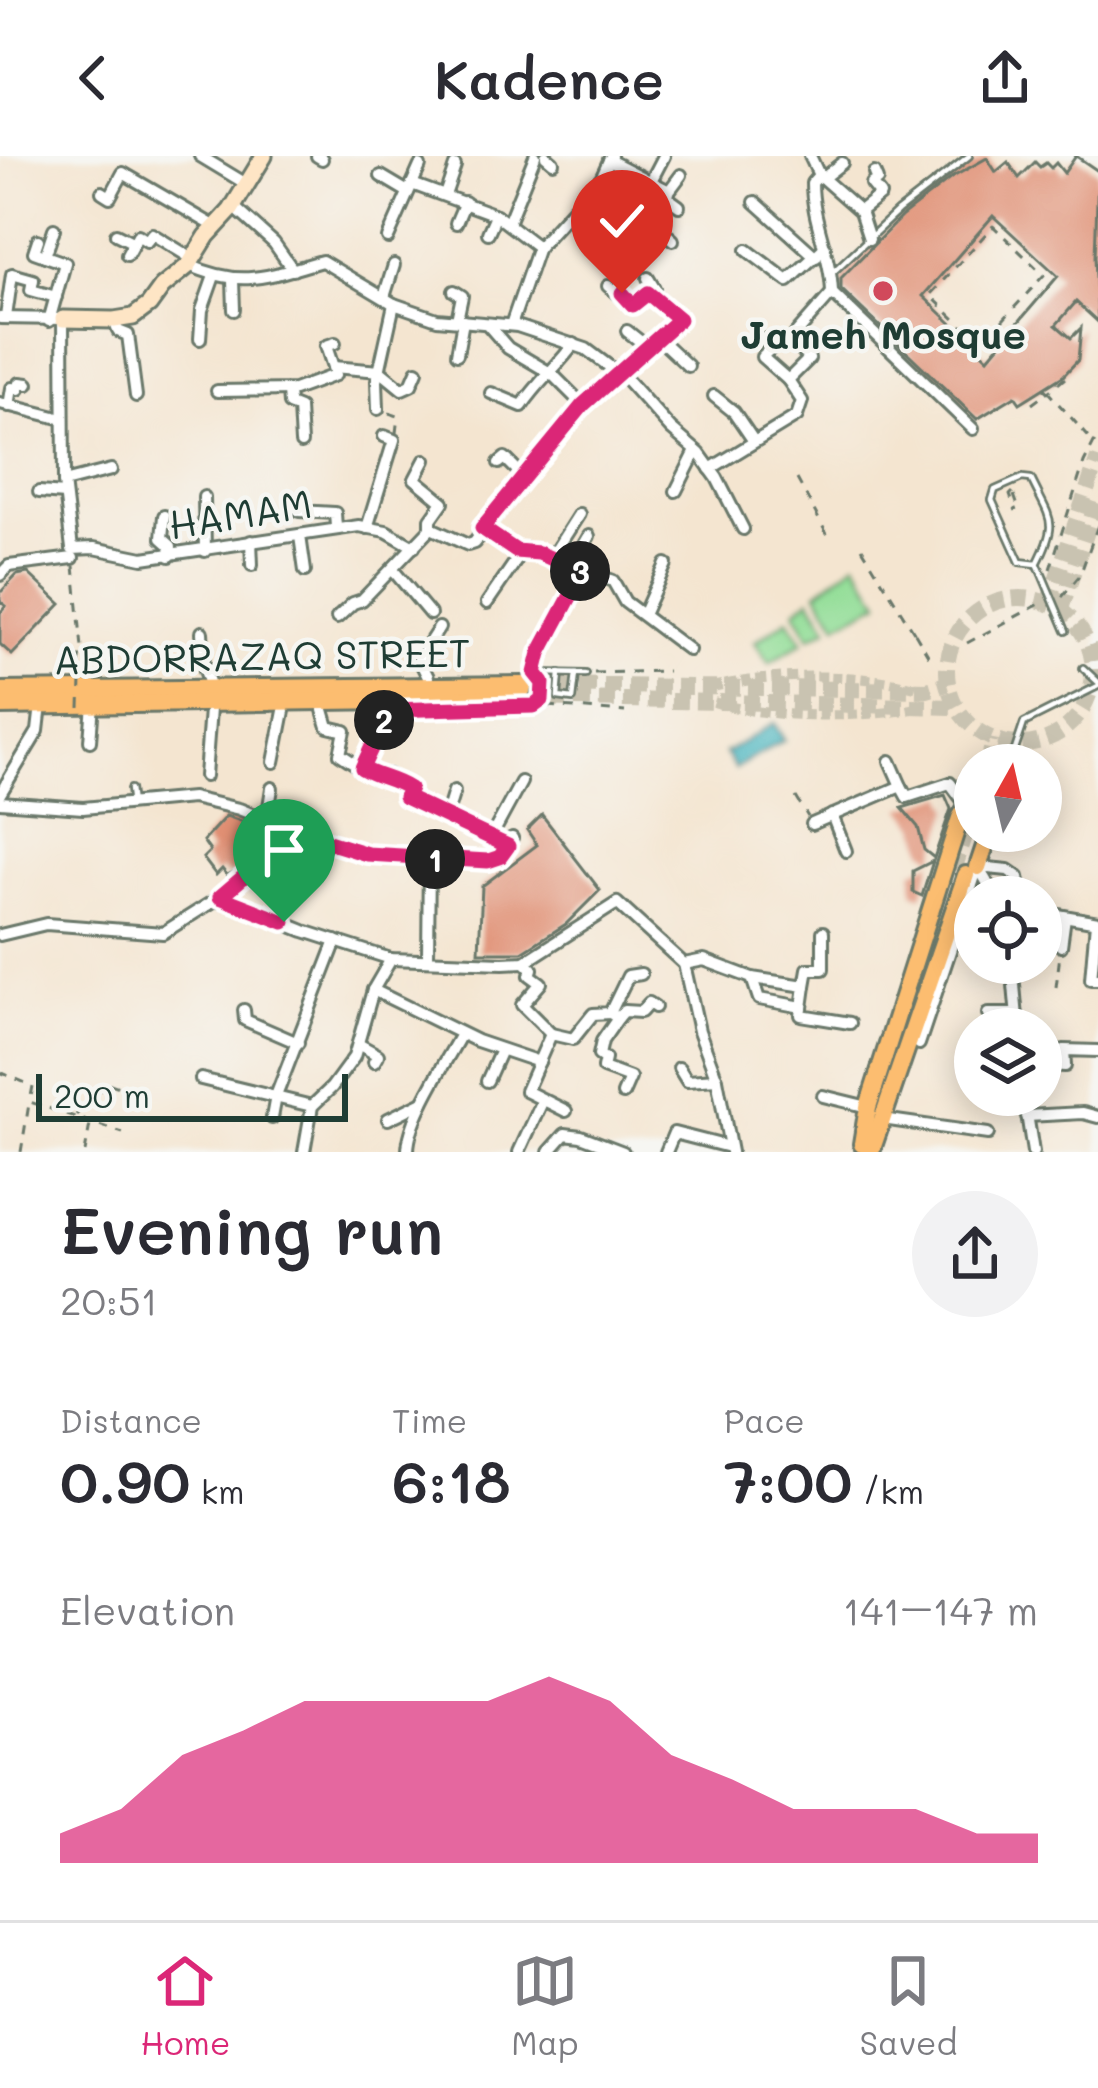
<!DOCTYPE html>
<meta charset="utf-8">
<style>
:root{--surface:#fff;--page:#f2f2f3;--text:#2b2b33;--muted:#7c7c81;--line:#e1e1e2;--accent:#db2777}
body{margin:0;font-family:Mali,sans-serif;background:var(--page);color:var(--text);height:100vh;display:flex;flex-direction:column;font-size:45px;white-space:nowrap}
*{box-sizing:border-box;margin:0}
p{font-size:39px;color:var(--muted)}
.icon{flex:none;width:66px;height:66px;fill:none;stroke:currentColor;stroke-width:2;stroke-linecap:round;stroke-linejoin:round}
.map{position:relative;height:996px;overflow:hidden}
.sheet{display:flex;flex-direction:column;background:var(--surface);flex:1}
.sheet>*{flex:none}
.needle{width:78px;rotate:8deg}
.buttons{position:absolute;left:954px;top:588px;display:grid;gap:24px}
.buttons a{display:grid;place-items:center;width:108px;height:108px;border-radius:50%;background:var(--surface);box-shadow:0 6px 30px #0003;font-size:60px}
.scale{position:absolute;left:36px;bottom:30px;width:312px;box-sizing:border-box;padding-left:12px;border:6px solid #1f3d34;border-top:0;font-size:33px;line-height:42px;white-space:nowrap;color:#1f3d34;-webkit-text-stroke:9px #f6f6f2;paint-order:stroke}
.pin{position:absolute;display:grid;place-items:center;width:102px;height:102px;color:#fff;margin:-123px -51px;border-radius:50% 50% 50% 0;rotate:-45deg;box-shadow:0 0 12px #0007}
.pin .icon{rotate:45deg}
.km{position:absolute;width:60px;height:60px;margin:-30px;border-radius:50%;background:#222;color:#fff;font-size:33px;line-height:60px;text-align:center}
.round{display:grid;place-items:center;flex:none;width:126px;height:126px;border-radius:63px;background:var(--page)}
.overview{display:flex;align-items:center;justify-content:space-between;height:204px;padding:0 60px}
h1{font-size:66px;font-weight:600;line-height:90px}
.stats{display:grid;grid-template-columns:repeat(3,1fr);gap:18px;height:204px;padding:12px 60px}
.stats div{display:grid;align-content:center}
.stats b{font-size:60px;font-weight:600}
.stats small{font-size:33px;font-weight:400}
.stats p{font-size:33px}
.chart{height:336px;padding:24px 60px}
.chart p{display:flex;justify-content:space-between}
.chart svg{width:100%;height:216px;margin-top:12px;fill:var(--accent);opacity:.7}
header{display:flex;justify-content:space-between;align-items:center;height:156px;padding:0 60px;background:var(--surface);font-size:54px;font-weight:600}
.dock{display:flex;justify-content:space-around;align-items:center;height:168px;border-top:3px solid var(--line);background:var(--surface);font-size:33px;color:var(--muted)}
.dock a{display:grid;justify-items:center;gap:6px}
.dock .selected{color:var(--accent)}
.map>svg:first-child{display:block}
.green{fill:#94de99;stroke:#5a8e66;stroke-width:3}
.water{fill:#41b1bb;stroke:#307778;stroke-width:3}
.building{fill:#e08f73;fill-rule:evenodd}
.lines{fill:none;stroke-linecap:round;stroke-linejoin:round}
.street-tunnel{stroke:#c9c3b1;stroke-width:10;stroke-dasharray:10 5;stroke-linecap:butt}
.primary-tunnel{stroke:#c9c3b1;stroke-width:16;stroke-dasharray:16 8;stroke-linecap:butt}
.lane-casing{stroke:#6a786b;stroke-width:10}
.street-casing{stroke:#6a786b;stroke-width:16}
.secondary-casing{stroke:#6a786b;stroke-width:21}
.primary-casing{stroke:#6a786b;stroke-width:22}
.path{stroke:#6a786b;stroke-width:3;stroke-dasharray:9 9;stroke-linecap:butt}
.lane{stroke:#fff;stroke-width:4.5}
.street{stroke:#fff;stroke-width:10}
.secondary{stroke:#fee5c5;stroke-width:15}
.primary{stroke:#fcbd6f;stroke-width:16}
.primary-bridge-casing{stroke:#6a786b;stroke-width:22;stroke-linecap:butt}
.path-bridge{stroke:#6a786b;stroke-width:3;stroke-dasharray:9 9;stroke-linecap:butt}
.primary-bridge{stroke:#fcbd6f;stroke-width:16}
.route-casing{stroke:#fff;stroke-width:24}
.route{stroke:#db2777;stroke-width:15}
.poi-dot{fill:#d1495b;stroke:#f6f6f2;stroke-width:4.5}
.labels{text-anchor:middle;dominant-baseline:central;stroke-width:9;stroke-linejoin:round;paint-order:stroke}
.poi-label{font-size:39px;font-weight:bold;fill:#1f3d34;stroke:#f6f6f2}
.street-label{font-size:39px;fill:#1f3d34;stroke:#f6f6f2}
</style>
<header><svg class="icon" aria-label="back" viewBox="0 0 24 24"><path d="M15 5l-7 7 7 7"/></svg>Kadence<svg class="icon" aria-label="share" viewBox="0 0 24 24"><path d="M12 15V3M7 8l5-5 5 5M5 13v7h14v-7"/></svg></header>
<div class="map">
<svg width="1098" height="996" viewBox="0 0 1098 996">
<rect width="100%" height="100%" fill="#f6f6f2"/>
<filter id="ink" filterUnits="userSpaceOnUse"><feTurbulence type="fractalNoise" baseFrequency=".00833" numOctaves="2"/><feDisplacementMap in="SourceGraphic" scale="24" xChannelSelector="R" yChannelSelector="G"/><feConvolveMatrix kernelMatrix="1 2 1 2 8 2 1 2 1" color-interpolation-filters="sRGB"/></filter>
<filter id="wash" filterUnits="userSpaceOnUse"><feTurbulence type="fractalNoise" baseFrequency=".004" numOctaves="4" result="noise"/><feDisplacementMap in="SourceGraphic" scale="48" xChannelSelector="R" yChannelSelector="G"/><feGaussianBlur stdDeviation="2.7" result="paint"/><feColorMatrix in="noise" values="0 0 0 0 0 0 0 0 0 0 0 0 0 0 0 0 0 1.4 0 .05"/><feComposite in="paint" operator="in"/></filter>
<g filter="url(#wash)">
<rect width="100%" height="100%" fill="#f4e5d0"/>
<g class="green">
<path d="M856,406L880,446L837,468L817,436Z"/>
<path d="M810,442L828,472L810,481L795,455Z"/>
<path d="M788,463L803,486L769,507L755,486Z"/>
</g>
<path class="water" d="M774,567L784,584L735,613L725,597Z"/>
<g id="blocks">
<g class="building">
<path d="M1076,0L1098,15L1095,101L1098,166L1076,146L1056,169L1071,182L1081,172L1078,204L1063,220L1020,247L1015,240L977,263L841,133V122L902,60L951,22L987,2L996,16L1008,6L1019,22L1035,6L1040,11L1046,7L1051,12L1056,7L1064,17ZM993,60L1058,120L988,202L923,140Z"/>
<path d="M28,417L61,448L12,499L0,488V457L6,450L0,445V437L17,419Z"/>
<path d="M945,639L951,653L934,702L924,694L918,671L902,652Z"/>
<path d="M542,659L600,734L566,768L522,796H479L482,730L537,689L527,674Z"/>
<path d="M226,660L256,670L269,686L236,715L227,719L222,713L216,719L203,702L210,695L203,685Z"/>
<path d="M933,705L922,740L913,736V715Z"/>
</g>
</g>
</g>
<g filter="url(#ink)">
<use href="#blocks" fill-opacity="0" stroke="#6a786b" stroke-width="3"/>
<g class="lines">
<g class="street-tunnel">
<path d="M712,531C774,517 865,516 927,534"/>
<path d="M714,546C768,564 869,562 924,551"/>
</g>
<g class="primary-tunnel">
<circle cx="1020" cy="515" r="73"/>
<path d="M1048,447L1098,302"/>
<path d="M1061,453L1098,342"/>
<path d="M532,529L927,534L947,528"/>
<path d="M527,542L956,551"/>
<path d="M988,609L993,583"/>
<path d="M954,714L975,649"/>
</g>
<defs>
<g id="lane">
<path d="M832,117L898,55L969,0"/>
<path d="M1022,322L1031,323C1051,365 1059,365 1037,408L1020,406L992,344L995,334Z"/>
<path d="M1038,409L1066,475"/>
<path d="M1083,512L1098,526"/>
<path d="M541,517L586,518"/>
<path d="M560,517L558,541L573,543L576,518"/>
<path d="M1010,609L1024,567L1098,530"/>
<path d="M130,633L132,648"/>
</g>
<g id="street">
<path d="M200,0L248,29"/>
<path d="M317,0L322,3"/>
<path d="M546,0L553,6"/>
<path d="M810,0L819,19"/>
<path d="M609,4L669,35L668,42L679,50"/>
<path d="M819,19L812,27C812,65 831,99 832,137L973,273"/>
<path d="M819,19L860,55L869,83"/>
<path d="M381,20L408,36"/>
<path d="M824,21L842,7"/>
<path d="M651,25L664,0"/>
<path d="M412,28L496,59L538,91"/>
<path d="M669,35L681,19"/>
<path d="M102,36L110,41L123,17L216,71"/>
<path d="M445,39L455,10"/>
<path d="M668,42L655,68L673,84"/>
<path d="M755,46L816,101"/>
<path d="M234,51L274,87L293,114"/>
<path d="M860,55L880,39L871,28L877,24L874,17"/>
<path d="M456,67L465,46"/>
<path d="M508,67L535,0"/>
<path d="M488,77L496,59"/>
<path d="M116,78L134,87"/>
<path d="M388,82L420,10"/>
<path d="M38,84L34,96L65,107L49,165"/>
<path d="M747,94L788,125L825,91"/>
<path d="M127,99L138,79L147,85L152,78L193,103"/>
<path d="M45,100L54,73"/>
<path d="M189,109C243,133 268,120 322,105L394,148L437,163L517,170L586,193L626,223L671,273L699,297L717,322L743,373"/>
<path d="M233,124L234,154"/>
<path d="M608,130L633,149L654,132L648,122"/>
<path d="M454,135L462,140L457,164"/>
<path d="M384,141L394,109"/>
<path d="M6,161L12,118L33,124L31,134L56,141"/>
<path d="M0,162L63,163L64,326L72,393L94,392L143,402L359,370L386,375L414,391"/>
<path d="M114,164L118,175L128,179L136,240"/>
<path d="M488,169L508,192L552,218L583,249"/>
<path d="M511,169L538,91L601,22L611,0"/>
<path d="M627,175L646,190"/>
<path d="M656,180L688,210"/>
<path d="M200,183L202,154L214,120"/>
<path d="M766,183L770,193L762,201L788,224"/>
<path d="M457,198L463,165"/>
<path d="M333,211L326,190L335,187"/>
<path d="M217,235L294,234L335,219L333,211L380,215L402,233L411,229L417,215"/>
<path d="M288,235L289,248L299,252L301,287"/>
<path d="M491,237L522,250C538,226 557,211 574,188"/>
<path d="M714,240L734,256L753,284"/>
<path d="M0,247L63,263"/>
<path d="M9,250L12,232L19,233L20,227L28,228"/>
<path d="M378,253L377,225L394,148"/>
<path d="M499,307L505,302L524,321"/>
<path d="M710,313L797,260L802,245L788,224L809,203L795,186V179L832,137"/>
<path d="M64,326L111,314"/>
<path d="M676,335L696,295"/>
<path d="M39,336L65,338"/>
<path d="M204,341L205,395"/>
<path d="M298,349L299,355L335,357L336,371"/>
<path d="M164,360L162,382L171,390L170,400"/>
<path d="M367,372L394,284L384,280"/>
<path d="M431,372L468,389L474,387L583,249L678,163L648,137"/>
<path d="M483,372L516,395L539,397L613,425L625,446L689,494"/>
<path d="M300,380L305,415"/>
<path d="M251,385L252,409"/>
<path d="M551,402L579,358"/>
<path d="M571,411L589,380"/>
<path d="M393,414L430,458"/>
<path d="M0,419L9,410L73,402"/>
<path d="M487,447L524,393"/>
<path d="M643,459L666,408"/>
<path d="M337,462L353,447L362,444L431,372V363L443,346L415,323L425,304"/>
<path d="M202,476L204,511L210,529"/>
<path d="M535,517L540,497L583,417"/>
<path d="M428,521L419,503L439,472"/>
<path d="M323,554L328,571L345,575L340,598L375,621L388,619L410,633L405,641L508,690"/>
<path d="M90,585L93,548"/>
<path d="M890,605L901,630"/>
<path d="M274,606L284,555"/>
<path d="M362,612L389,554"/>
<path d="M205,620L210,553"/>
<path d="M0,638L38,575L41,549"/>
<path d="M0,646L83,652L192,642L239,653L297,676"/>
<path d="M832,659L846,695"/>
<path d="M446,661L454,635"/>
<path d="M267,663L272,632"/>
<path d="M812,668L901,630L907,641L950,627L967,650"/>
<path d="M490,683L521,626"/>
<path d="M978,711L1008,714L1018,721L1022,741"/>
<path d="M978,711L994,738L991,741"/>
<path d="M220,741L304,775L391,803L503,807L525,806L617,747L684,808L699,875L717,923L731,996"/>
<path d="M1041,756L1098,766"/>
<path d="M1096,766L1091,823H1098"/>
<path d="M0,779L46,768L163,777L220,741L297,676L367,698L487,705L499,701L512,682"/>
<path d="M1061,790L1065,761"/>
<path d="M428,801L429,702"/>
<path d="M525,806L532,813L530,819L541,827L522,849L551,878L526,935L566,955"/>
<path d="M1012,807L1018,873"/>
<path d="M684,808L704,804L752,822L805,830L801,859L850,867"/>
<path d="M752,822L759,843L802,851"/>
<path d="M805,830L808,813H823V776"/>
<path d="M373,834L477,885L539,906"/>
<path d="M244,854L245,864L298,887"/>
<path d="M610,857L618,862L602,885L599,899L605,903L603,912L630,922L623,938"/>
<path d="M988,858H1017"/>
<path d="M618,862L624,855L641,856L649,847L655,851"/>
<path d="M551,878L573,883L593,858L610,857L628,820L641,818"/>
<path d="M972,883H975"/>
<path d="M358,888L378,899L374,906"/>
<path d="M919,888L978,711"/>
<path d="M679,912L687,925L717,923"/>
<path d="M201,923L312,950"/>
<path d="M1041,924L1046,909L1065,910L1064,894L1098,895"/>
<path d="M487,925L501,894"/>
<path d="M1024,939L1033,996"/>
<path d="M823,940L868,951"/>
<path d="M1027,960L1083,957L1098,961"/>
<path d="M272,962L276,940L336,785"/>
<path d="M388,963L423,946"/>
<path d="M882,963L988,978"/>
<path d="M408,994C409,961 445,908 461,878"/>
<path d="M304,996L312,950L332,931L354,901L373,834L391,803"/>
<path d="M519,996L543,944"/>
<path d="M549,996L565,978L581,980L623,996"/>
<path d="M666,996L674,977L729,991"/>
</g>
<path id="secondary" d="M63,163L114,164L133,161L149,149L162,131L189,109L207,80L231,54L264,0"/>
<g id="primary">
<path d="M0,535L525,529"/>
<path d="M0,550L526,542"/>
<path d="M978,711L990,675"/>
<path d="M862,988L868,951L960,662L967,650L975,647"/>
<path d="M871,996L966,719"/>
</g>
</defs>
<use href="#lane" class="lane-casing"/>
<use href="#street" class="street-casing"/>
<use href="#secondary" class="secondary-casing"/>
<use href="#primary" class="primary-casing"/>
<g class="path">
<path d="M993,175L981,188L930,139L993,70L1044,119L993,175L1002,185"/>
<path d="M1044,233L1048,236L1065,222"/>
<path d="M1032,248L1048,236L1094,287"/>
<path d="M389,257L398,260L396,277"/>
<path d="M797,323L828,380"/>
<path d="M1013,336L1010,339L1016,355"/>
<path d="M1014,339L1019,353"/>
<path d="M862,392L914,476L911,477"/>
<path d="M74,410L82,492L77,520"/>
<path d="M1050,413L1084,307L1098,279"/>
<path d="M1062,441L1080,419L1098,369"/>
<path d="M915,477L932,506"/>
<path d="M967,487L1045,445"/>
<path d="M594,517L667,515"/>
<path d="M548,550L625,556"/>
<path d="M796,641L808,661"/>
<path d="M1056,831L1060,799"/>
<path d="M0,916L33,930L30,946L123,977"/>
<path d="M76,959L89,945L97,944L102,925L125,933"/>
<path d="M21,996L29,948"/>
<path d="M85,996L90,968"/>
</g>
<use href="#lane" class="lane"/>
<use href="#street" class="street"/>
<use href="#secondary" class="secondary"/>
<use href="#primary" class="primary"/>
<defs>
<path id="primary-bridge" d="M534,550L544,536L543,527L535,517"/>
</defs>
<use href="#primary-bridge" class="primary-bridge-casing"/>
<path class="path-bridge" d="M80,552L81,525"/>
<use href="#primary-bridge" class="primary-bridge"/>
</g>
</g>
<g class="lines" filter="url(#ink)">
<defs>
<path id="route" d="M284,766L220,741L296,676L367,698L488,705L500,701L508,690L405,641L410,633C393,622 379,622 362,612L389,554L534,550L542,544L543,527L535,517L540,497L583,417L539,397L516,395L482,372L583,249L679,163L648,137L633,149L622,137"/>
</defs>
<use href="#route" class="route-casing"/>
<use href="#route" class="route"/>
</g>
<circle class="poi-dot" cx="883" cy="135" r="12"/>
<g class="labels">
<g class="poi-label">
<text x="883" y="177">Jameh Mosque</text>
</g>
<g class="street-label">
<text transform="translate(240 357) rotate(-9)">HAMAM</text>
<text transform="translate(262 499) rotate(-1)">ABDORRAZAQ STREET</text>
</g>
</g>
</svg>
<div class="buttons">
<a><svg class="needle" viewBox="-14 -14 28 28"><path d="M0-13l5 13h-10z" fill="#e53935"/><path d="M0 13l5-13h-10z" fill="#7c7c81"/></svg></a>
<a><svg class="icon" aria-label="locate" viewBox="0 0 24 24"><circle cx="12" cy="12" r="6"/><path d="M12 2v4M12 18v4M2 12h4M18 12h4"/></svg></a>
<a><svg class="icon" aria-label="layers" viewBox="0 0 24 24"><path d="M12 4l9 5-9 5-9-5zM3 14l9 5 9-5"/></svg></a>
</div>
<div class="scale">200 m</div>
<div class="pin" style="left:284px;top:766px;background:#1e9e55"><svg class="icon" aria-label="arrive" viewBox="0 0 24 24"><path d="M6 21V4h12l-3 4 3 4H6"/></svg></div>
<div class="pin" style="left:622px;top:137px;background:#d93025"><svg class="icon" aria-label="check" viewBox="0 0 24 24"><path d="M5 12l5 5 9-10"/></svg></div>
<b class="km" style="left:435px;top:703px">1</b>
<b class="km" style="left:384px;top:564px">2</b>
<b class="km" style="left:580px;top:415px">3</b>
</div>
<section class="sheet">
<div class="overview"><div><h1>Evening run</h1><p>20:51</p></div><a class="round"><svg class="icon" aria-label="share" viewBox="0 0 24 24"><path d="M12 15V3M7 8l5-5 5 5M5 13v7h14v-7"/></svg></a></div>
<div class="stats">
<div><p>Distance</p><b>0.90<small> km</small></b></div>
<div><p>Time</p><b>6:18</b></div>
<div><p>Pace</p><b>7:00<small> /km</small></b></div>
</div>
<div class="chart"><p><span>Elevation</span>141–147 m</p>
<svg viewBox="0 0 160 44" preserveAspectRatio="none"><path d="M0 44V38L10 33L20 22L30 17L40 11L50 11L60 11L70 11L80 6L90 11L100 22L110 27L120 33L130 33L140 33L150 38L160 38V44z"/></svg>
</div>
</section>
<nav class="dock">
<a class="selected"><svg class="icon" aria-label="home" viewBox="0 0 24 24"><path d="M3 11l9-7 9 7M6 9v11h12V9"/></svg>Home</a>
<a><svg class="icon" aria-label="map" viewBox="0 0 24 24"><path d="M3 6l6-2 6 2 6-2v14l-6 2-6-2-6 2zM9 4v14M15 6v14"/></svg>Map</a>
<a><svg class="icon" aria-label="saved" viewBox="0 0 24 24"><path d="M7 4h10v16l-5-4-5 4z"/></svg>Saved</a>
</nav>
